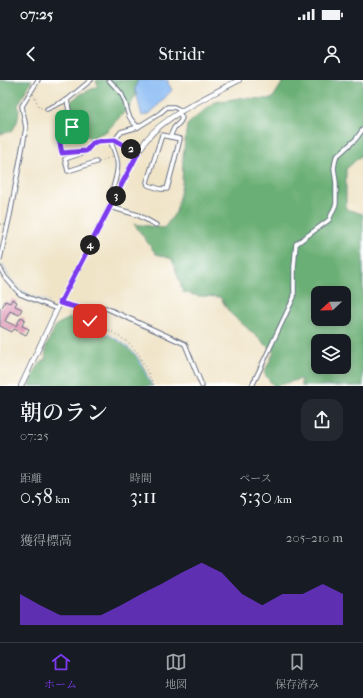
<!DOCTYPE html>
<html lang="ja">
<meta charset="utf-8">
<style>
:root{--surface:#171b24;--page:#242831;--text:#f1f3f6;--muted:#9ea1a6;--line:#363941;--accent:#7c3aed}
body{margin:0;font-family:"IM FELL French Canon","Noto Serif JP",serif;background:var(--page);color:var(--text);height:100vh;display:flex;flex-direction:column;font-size:15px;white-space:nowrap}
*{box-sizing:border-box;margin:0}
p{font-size:13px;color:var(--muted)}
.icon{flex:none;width:22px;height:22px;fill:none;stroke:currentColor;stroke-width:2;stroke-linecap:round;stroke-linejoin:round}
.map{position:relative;height:306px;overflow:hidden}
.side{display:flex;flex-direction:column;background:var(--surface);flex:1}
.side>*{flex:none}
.needle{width:26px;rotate:248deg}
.controls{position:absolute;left:311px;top:206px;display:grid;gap:8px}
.controls a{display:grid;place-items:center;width:40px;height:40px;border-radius:8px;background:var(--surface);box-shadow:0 2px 6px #0003;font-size:20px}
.pin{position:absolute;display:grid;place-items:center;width:34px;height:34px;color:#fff;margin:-17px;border-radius:8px;box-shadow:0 2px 6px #0006}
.km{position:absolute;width:20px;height:20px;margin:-10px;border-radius:50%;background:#222;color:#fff;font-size:11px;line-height:20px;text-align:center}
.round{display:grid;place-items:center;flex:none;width:42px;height:42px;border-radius:12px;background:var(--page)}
.headline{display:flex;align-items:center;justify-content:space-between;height:68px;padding:0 20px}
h1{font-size:22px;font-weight:600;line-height:30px}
.metrics{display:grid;grid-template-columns:repeat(3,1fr);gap:6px;height:68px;padding:4px 20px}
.metrics div{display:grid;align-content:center}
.metrics b{font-size:20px;font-weight:600}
.metrics small{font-size:11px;font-weight:400}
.metrics p{font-size:11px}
.chart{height:112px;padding:8px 20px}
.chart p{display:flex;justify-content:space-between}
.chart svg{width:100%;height:72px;margin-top:4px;fill:var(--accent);opacity:.7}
.status{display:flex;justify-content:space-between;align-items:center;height:28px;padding:0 20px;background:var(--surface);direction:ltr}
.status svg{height:11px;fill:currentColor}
header{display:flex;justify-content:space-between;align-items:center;height:52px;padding:0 20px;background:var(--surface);font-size:18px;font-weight:600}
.tab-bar{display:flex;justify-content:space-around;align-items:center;height:56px;border-top:1px solid var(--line);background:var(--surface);font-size:11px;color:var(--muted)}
.tab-bar a{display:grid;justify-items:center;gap:2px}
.tab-bar .on{color:var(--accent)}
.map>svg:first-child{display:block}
.forest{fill:#6baf74;stroke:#436f69;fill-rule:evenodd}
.water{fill:#84b8f2;stroke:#5074a8}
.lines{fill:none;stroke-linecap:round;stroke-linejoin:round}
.stream{stroke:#84b8f2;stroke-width:1}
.building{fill:#db8cad}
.minor-casing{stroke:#666e83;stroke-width:5.5}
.tertiary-casing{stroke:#666e83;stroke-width:6}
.path{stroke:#666e83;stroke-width:1;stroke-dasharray:1 3;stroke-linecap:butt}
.minor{stroke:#fff;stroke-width:3.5}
.tertiary{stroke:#fff;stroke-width:4.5}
.route-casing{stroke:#fff;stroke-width:8}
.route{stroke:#7c3aed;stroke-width:5}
</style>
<div class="status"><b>07:25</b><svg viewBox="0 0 49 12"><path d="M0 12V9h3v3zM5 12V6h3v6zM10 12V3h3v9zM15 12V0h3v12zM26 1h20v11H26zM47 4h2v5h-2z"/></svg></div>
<header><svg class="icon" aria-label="back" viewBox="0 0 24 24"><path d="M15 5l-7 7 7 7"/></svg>Stridr<svg class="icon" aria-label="person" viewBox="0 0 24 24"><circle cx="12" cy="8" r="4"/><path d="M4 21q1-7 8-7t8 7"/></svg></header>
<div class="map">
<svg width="363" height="306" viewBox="0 0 363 306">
<rect width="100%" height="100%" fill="#fff"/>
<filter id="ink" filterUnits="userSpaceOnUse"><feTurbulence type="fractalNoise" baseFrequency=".025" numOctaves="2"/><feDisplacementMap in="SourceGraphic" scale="8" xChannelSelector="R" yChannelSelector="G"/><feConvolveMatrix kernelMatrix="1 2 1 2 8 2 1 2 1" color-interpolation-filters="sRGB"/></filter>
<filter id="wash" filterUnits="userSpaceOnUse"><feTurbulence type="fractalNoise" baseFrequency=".012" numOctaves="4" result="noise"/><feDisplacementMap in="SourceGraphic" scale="16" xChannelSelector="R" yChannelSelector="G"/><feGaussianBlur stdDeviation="0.9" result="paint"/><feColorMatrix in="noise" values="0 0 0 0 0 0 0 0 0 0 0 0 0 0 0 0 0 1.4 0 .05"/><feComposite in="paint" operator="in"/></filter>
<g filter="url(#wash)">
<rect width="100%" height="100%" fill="#f0e4c7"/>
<g class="forest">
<path d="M0,0H32L18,25C20,36 18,42 12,51L1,54H0Z"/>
<path d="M96,0H138L135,9L136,14L130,26L107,51L91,58C73,51 70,40 70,22L79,15L98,6Z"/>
<path d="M284,0H363V74L346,89V129L363,134V306H301V299L275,306L272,304L264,293L274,272L229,232L220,217L198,216L183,212L172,179L156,174L134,144L164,148L176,132L182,104L183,76L187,45L214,22L240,18L272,19ZM318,213H344V239H318ZM318,261H344V287H318Z"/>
<path d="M72,237C92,247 124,260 138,278C144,286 147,297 152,306H29C32,297 36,285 45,280L46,267L56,245Z"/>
</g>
<path class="water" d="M138,0H168V3L172,10L151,33L142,36L135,9Z"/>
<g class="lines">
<g class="stream">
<path d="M3,185C14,208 25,215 49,222"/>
<path d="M76,237L122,262L136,275L152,306"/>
</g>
</g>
<g id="blocks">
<path class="building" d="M12,219L17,222L15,226L22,229L19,235L10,231L5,241L16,246L21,237L25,239L22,246L29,249L26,255L14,249L12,252L0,246V229L1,227L2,228L5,221L10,223Z"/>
</g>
</g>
<g filter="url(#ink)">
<use href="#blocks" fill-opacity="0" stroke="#666e83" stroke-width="1"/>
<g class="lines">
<defs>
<g id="minor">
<path d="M109,0C113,5 119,10 122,15C130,30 123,33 138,47"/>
<path d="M67,20L72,47V55L59,59L62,73L86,71L93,63L98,61L115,60L138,73"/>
<path d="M47,29L67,20L91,0"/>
<path d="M162,55L180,59L167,109H160L148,105L147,102Z"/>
<path d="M170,57L174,48L180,42L182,38L179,33"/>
<path d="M110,60C119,82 120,85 113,108"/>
<path d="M115,60L121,52L138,47L159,34L167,27H174L182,31"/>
<path d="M82,73L65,79L68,91L96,82"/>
<path d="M110,127L138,135L156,145"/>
<path d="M0,179L10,135L26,48L22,26L38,0"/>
<path d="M0,188L5,197L20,214L57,229"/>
<path d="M83,229L106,228L185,264L202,306"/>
<path d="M252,306L294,217V187L296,164L329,140L336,124V103L334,88L336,77L356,59L363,49"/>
</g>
<path id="tertiary" d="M21,306L57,229L134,80C138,73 142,66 147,59C166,35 211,15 239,0"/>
</defs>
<use href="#minor" class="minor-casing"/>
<use href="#tertiary" class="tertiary-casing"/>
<g class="path">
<path d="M33,14L39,27L43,29"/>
<path d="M99,82L113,76"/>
<path d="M0,144L5,145"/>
<path d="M65,224L79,228"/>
<path d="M84,232L89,241L109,250L129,263L139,274L154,306"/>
</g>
<use href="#minor" class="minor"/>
<use href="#tertiary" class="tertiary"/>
</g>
</g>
<g class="lines" filter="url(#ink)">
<defs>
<path id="route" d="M72,47V54L59,59L62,73L86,71L93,63L98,61L115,60L138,73L60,223L83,229L90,241"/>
</defs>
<use href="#route" class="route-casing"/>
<use href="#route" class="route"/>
</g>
</svg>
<div class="controls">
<a><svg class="needle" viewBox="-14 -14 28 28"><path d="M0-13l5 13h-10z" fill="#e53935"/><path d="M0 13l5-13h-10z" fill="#9ea1a6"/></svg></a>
<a><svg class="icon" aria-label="layers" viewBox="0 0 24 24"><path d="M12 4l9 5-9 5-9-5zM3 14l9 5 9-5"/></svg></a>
</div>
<div class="pin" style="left:72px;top:47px;background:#1e9e55"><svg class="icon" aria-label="arrive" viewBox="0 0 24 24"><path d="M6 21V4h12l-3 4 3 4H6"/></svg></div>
<div class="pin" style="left:90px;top:241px;background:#d93025"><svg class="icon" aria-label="check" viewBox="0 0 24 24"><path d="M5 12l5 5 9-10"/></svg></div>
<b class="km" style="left:131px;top:69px">2</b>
<b class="km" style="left:116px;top:116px">3</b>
<b class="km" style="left:90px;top:165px">4</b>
</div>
<section class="side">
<div class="headline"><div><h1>朝のラン</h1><p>07:25</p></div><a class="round"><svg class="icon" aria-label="share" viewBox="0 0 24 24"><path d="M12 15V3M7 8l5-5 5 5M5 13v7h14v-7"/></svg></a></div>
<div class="metrics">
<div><p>距離</p><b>0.58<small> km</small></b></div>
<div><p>時間</p><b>3:11</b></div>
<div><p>ペース</p><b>5:30<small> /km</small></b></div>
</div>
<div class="chart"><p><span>獲得標高</span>205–210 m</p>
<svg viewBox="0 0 160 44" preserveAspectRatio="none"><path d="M0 44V25L10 32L20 38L30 38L40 38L50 32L60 25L70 19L80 12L90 6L100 12L110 25L120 32L130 25L140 25L150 19L160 25V44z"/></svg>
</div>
</section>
<nav class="tab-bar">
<a class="on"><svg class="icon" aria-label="home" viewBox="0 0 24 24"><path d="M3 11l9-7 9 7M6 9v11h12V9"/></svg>ホーム</a>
<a><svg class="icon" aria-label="map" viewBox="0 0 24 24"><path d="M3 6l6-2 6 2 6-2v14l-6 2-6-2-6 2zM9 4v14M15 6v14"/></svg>地図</a>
<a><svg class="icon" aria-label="saved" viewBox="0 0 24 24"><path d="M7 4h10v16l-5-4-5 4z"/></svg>保存済み</a>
</nav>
